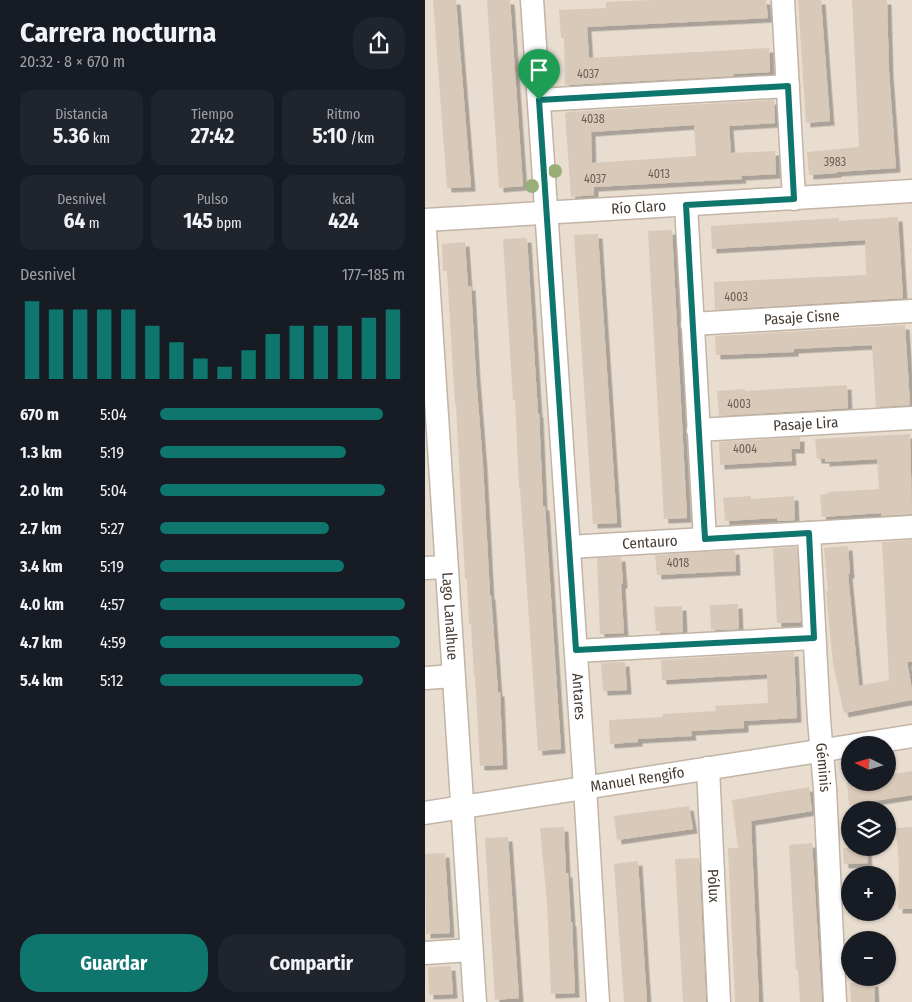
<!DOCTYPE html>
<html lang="es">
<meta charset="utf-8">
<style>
:root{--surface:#171b24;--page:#20242c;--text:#f1f3f6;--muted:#9ea1a6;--accent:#0f766e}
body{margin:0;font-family:"Fira Sans Condensed",sans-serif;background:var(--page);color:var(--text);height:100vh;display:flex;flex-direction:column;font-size:19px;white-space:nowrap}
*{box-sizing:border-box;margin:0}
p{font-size:16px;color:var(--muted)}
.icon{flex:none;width:28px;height:28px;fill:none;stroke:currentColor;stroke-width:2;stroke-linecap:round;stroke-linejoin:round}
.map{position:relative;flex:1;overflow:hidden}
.panel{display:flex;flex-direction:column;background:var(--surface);width:425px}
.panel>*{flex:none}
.needle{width:32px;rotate:275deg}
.buttons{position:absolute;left:416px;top:736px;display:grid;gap:10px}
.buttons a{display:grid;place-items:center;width:55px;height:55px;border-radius:50%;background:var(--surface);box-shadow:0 1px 4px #0004;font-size:25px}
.pin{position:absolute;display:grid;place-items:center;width:42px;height:42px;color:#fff;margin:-51px -21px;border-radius:50% 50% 50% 0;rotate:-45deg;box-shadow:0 0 5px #0007}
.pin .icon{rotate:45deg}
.round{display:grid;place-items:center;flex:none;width:52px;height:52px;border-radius:20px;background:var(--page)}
.summary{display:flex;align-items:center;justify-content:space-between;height:85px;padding:0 20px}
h1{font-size:28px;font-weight:700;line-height:38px}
.metrics{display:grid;grid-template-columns:repeat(3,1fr);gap:8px;height:85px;padding:5px 20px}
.metrics div{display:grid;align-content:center;border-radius:12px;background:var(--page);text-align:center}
.metrics b{font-size:21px;font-weight:700}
.metrics small{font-size:14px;font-weight:400}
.metrics p{font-size:14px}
.chart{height:140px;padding:10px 20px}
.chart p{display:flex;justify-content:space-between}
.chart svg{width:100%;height:90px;margin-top:5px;stroke:var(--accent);stroke-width:6}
.primary-button{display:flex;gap:10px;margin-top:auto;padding:10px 20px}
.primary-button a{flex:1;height:58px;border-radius:20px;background:var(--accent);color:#fff;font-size:20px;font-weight:700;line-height:58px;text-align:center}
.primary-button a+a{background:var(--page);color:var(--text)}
ul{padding:0 20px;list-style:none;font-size:16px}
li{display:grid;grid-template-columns:80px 60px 1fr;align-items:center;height:38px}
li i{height:12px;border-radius:6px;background:var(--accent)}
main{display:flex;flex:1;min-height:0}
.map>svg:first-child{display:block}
.residential{fill:#e8ddcf;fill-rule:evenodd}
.building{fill:#d9c9b9;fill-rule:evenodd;filter:url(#shadow)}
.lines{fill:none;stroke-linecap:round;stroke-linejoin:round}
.minor-casing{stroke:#c2b5a7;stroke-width:25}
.minor{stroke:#fff;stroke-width:22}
.tree{fill:#98af77}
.route-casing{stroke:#fff;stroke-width:10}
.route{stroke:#0f766e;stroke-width:6}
.labels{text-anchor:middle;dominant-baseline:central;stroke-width:4.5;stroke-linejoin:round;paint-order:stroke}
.number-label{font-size:12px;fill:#6a5e54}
.street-label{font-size:15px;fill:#453b32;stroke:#fff}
</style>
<main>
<section class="panel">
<div class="summary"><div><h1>Carrera nocturna</h1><p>20:32 · 8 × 670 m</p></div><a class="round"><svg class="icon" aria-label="share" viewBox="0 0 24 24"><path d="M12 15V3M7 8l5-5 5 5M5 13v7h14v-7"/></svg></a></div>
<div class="metrics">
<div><p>Distancia</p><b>5.36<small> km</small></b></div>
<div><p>Tiempo</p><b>27:42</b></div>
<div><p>Ritmo</p><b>5:10<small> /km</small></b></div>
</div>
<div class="metrics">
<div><p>Desnivel</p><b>64<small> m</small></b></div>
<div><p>Pulso</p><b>145<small> bpm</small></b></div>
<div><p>kcal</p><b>424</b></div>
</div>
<div class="chart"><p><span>Desnivel</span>177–185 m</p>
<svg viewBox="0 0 160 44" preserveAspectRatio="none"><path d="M5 44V6M15 44V10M25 44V10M35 44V10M45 44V10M55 44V18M65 44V26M75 44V34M85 44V38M95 44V30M105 44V22M115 44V18M125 44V18M135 44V18M145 44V14M155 44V10"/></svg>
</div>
<ul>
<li><b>670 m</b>5:04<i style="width:91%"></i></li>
<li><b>1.3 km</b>5:19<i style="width:76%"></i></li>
<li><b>2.0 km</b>5:04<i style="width:92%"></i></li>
<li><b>2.7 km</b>5:27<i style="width:69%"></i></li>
<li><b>3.4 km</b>5:19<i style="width:75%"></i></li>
<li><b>4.0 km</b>4:57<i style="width:100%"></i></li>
<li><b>4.7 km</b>4:59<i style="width:98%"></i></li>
<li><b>5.4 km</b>5:12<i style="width:83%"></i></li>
</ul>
<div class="primary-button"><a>Guardar</a><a>Compartir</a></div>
</section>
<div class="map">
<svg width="487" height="1002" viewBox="0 0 487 1002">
<defs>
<filter id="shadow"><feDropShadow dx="4.5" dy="4.5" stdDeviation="0" flood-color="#0004"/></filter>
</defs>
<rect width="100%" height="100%" fill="#f3ece2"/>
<path class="residential" d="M0,0H487V1002H0ZM425,745H462V782H425ZM425,810H462V848H425ZM425,875H462V912H425ZM425,940H462V978H425Z"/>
<g class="building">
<path d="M8,0H31L46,187L22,188Z"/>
<path d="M62,0H85L98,186L74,188Z"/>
<path d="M227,0H341L343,18L162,27L164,58L344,48L345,72L308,74L309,76L140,85L139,38H136L134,10L181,8V2Z"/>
<path d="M373,0H396L405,121L381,123Z"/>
<path d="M427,0H462L464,72L471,168L412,172V173L384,175L382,152L434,147Z"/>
<path d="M349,100L350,123L304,126L306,153L350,151L351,174L316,176L317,179L169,187V195L146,197L140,113H142V112ZM269,125L271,156L167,163L166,132Z"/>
<path d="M473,217L478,298L290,310L289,282L441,275L440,240L287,249L286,226L414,218V221Z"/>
<path d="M247,230L262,518L239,519L223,231Z"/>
<path d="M173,234L192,523L168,524L149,235Z"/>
<path d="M102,238L113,413H114L118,506H120L136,749L113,751L95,489H94L90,400H88L78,239Z"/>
<path d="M40,242L43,286H46L51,376L58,465L65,595H66L73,692H75L78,765L55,766L50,676H49L46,624H44L42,579H40L31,405H30L22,271H18L17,244Z"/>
<path d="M480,325L485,405L451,407L447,345L369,349V352L291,355L290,336Z"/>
<path d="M422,385L423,408L294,416L292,391L320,389V391Z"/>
<path d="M485,434L487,514L456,516V513L397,517L395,495L403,494V492L454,489L452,459L400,462V459H392L390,439Z"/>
<path d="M375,437V449H366L367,461L295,465L294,442Z"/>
<path d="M326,496V499L369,496L370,520L352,521V518L300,521L298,498Z"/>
<path d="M487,540V662H482L487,690V700L419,713L408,664L403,612L401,591H403L399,548L423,546L425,574H423L434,686L464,680L457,542Z"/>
<path d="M372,547L376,622L352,623L348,548Z"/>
<path d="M310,550L311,571L232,575L230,555Z"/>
<path d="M196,557L198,584H196L199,633L175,634L172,558Z"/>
<path d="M313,604L314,629L286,630L285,605Z"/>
<path d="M257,606L258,632L235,633V631H231L229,607Z"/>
<path d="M369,652L372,718L319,721V728L266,731L267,736L213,739V742L185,744L184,720L238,717L237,714L291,711L290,706L343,703L342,674L237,680L236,660Z"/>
<path d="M200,662L202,690L178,691L176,663Z"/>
<path d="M487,771V795L424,805L422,782H464L463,775Z"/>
<path d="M384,787L387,811L326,821L334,1002H310L303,848H313L307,800Z"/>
<path d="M264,806L268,829L192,840L189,816Z"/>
<path d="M139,827L141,873H143L146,922H147L150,993L126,994L122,902L115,828Z"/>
<path d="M487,827V909H473L474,867L471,828Z"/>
<path d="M83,837L94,998L70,1000L60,838Z"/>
<path d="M387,843L397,1002H375L373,970H371L364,845Z"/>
<path d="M418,848H442L443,863L419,864Z"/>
<path d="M20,853L25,933L1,934L0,854Z"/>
<path d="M274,858L281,1002H258L250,859Z"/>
<path d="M213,861L222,1002H199L189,864Z"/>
<path d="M26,966L28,994L4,995L3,967Z"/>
<path d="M449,982L450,1002H426L425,983Z"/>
</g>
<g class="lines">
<defs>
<g id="minor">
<path id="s1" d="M107,0L160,788L173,1002"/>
<path d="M358,0L369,199"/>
<path d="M114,100L363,86"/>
<path d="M261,205L280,539"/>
<path id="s2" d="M0,220L487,191"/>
<path id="s3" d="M0,231L50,1002"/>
<path id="s4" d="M267,324L487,311"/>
<path id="s5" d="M273,430L487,418"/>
<path id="s6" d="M384,533L394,720L400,788L410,1002"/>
<path id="s7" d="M144,547L487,527"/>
<path d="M0,568L21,567"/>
<path d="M151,651L389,638"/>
<path d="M0,678L28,676"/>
<path d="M430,745L487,736"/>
<path id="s8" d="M283,768L294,1002"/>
<path id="s9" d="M0,813L425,746"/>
<path d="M0,953L46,950"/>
</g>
</defs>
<use href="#minor" class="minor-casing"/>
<use href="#minor" class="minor"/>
</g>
<g class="tree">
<circle cx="130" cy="171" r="7"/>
<circle cx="107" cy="186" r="7"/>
</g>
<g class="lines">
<defs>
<path id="route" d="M363,86L369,199L261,205L280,539L384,533L389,638L151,650L114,100Z"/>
</defs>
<use href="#route" class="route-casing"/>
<use href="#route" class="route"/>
</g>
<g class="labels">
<g class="number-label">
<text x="163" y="74">4037</text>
<text x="168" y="119">4038</text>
<text x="410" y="162">3983</text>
<text x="234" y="174">4013</text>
<text x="170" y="179">4037</text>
<text x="311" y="297">4003</text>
<text x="314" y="404">4003</text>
<text x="320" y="449">4004</text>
<text x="253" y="563">4018</text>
</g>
<g class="street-label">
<text stroke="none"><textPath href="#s2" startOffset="214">Río Claro</textPath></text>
<text stroke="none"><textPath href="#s4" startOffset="110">Pasaje Cisne</textPath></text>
<text stroke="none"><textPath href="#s5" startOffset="108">Pasaje Lira</textPath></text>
<text stroke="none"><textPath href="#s7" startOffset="81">Centauro</textPath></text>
<text stroke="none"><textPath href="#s3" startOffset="386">Lago Lanalhue</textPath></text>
<text stroke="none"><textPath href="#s1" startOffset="698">Antares</textPath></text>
<text stroke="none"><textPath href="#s6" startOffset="235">Géminis</textPath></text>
<text stroke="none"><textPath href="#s9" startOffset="215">Manuel Rengifo</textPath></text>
<text stroke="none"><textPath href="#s8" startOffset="118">Pólux</textPath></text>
</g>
</g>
</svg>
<div class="buttons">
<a><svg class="needle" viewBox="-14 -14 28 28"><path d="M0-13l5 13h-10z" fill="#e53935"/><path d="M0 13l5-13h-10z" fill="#9ea1a6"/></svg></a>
<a><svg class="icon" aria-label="layers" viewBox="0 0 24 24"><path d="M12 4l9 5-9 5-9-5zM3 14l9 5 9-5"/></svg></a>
<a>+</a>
<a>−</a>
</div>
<div class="pin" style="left:114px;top:100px;background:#1e9e55"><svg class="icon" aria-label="arrive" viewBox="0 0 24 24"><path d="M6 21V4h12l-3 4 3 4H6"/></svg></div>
</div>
</main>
